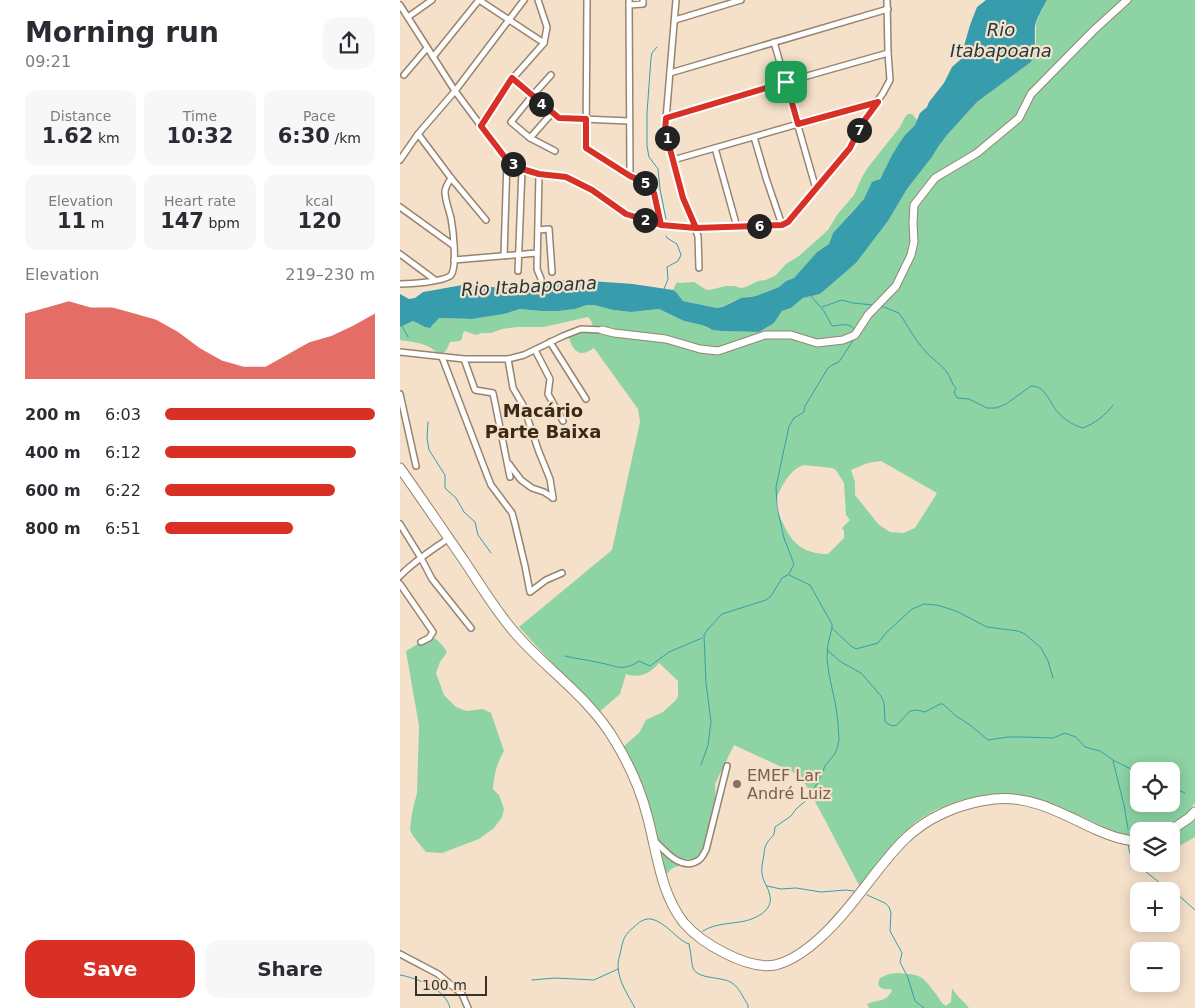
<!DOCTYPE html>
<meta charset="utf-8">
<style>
:root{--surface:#fff;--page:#f7f7f7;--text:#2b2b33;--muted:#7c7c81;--accent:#d93025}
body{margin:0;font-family:"DejaVu Sans",sans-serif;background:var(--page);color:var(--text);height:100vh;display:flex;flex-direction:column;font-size:19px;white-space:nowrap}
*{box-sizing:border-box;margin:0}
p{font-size:16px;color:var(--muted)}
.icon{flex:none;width:28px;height:28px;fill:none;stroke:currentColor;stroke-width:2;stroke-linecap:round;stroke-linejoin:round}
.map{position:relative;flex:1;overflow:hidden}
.drawer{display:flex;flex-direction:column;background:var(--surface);width:400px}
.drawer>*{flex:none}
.tools{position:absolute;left:730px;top:762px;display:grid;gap:10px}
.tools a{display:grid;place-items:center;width:50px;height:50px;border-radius:10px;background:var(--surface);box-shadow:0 2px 12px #0003;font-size:25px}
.scale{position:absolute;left:15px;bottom:12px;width:72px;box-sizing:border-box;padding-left:5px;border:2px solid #383128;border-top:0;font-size:14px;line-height:18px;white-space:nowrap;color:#383128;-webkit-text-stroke:4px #f5e1ca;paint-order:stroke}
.pin{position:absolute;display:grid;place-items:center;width:42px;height:42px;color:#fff;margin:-21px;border-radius:10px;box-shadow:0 2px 8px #0006}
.km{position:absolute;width:25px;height:25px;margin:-12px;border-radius:50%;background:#222;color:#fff;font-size:14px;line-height:25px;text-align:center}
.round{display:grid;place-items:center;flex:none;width:52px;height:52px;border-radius:15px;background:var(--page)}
.summary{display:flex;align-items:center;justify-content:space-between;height:85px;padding:0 25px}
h1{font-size:28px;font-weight:700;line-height:38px}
.figures{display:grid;grid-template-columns:repeat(3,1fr);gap:8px;height:85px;padding:5px 25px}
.figures div{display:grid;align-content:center;border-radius:12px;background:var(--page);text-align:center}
.figures b{font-size:21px;font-weight:700}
.figures small{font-size:14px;font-weight:400}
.figures p{font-size:14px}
.chart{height:140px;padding:10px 25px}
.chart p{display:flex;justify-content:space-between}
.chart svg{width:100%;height:90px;margin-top:5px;fill:var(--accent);opacity:.7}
.cta{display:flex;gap:10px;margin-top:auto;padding:10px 25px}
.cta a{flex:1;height:58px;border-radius:15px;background:var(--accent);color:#fff;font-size:20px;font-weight:700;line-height:58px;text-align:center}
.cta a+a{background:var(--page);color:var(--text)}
ul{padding:0 25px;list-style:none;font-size:16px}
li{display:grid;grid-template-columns:80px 60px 1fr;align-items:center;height:38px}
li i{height:12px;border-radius:6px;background:var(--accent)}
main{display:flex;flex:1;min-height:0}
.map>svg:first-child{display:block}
.green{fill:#8dd3a4;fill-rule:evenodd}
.water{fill:#379dac}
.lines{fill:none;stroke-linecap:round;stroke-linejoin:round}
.stream{stroke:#379dac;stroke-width:1}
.minor-casing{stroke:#97846f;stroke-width:8}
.tertiary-casing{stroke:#97846f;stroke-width:9}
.primary-casing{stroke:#97846f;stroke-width:11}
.minor{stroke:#fff;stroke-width:5}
.tertiary{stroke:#fff;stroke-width:7}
.primary{stroke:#fff;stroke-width:9}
.route-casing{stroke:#fff;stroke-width:10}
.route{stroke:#d93025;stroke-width:6}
.education-dot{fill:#8d6e63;stroke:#f5e1ca;stroke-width:2}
.labels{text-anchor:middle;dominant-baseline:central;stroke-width:4.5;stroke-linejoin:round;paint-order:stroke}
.education-label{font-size:16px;fill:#785e54;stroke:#f5e1ca;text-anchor:start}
.water-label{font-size:18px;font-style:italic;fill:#22393d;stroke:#f5e1ca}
.neighbourhood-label{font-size:18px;font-weight:bold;fill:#392a17;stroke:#f5e1ca}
</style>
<main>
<section class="drawer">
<div class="summary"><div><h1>Morning run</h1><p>09:21</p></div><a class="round"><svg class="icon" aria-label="share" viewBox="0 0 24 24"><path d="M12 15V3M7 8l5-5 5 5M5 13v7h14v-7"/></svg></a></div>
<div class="figures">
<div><p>Distance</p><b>1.62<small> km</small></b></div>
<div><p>Time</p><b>10:32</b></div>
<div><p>Pace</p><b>6:30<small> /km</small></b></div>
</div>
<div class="figures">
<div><p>Elevation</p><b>11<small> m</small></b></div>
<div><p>Heart rate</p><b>147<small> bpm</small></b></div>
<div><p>kcal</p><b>120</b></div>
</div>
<div class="chart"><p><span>Elevation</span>219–230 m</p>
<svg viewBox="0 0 160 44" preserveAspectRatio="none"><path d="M0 44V12L10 9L20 6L30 9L40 9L50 12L60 15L70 21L80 29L90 35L100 38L110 38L120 32L130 26L140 23L150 18L160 12V44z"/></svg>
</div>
<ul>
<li><b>200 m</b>6:03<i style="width:100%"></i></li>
<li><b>400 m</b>6:12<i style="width:91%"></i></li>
<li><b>600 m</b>6:22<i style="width:81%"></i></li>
<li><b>800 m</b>6:51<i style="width:61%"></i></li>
</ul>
<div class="cta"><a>Save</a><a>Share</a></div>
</section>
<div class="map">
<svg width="795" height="1008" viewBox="0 0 795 1008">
<rect width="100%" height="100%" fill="#f5e1ca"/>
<g class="green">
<path d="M647,0H795V803L783,818L762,831H739V836L733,837L719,834L654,804L632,798L562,800L535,810L517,821L501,835L477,864L460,887L425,820L401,776L334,745L315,784L316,804L303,857L293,861L289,859L285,860L281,866C276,866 271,868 268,873H265L242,784L223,747L239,733L246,720L263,712L276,700L278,696V681L259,663C251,673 239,679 226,674L220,694L198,713L119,627L212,550L240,422L238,409L194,348C191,350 186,353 182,353C173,353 170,341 168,334C178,333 202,332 188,317L144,327H117L102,329L91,333H82L76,335L65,331L63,333L62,339L60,341L50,342C46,350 47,354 37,353C29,343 12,342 0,340V327L13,321L21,325L33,326L35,321L39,318L72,319L104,314L120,309L141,311H159L175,309L187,305H194L213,310L231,312L259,309L284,321L302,325L307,328L322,331L359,332L374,323L382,311L391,308L403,298L420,294L456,263L488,221L507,189L532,157L538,147L547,135L577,102L631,62L636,43V24L639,16ZM481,461L537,493L515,528L503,533L490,532L479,525L455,495V482L451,470L468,463ZM404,465L432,468L436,470L444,483L446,515L450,520L442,528L444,531V538L428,554C404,554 392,544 383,523C380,517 376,512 376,505C376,495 383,484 388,477C393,471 397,467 404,465ZM739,771H771V804H739Z"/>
<path d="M508,114H512L517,120L515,125L505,135L500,142L492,155L482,175L461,203L456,207L433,233L429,244L417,252L394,278L386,281L379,287L356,296C350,296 342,298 336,300C329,302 324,307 317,308L283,301L276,292L273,290L277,282L279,283L294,282L305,289L309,290L326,286H334L341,288L346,287L358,281L366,280L376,275L386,264L399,256L428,230L437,215L454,195L462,177L469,166L500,127L505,117Z"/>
<path d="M31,636C38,640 43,645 47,652L40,662L36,673L44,695L56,707L66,711L83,709L91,713L104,751C97,764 94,773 93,789L99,795L104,809L102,817L94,828L79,839L42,853L26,852L13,836L10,830L12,813L17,793L19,726L6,651Z"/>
<path d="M795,821V837L779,846L771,842V834Z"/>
<path d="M497,973C521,975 521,974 536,994C539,998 541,1003 546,1006L551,1002L552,988C556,996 564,1001 569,1008H469L467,1004C478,999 485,1003 492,991L490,989C485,990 480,989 478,984L480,978L489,974Z"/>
</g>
<path class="water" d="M586,0H647C643,8 637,17 635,26C634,40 637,47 631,62L577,102L547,135L538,147L532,157L507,189L488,221L456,263L420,294L403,298L391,308L382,311L374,323L359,332L322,331L313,330L302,325L284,321L259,309L231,312L213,310L194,305H187L175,309L159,311H141L120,309L104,314L72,319L39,318L30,328L25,327L13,321L0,327V294L9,299L15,298L23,292L29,291L68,284L100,288H115L131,291L139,289L155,282V280H177L233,284L273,290L276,292L283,301L317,308L322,307L341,298L356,296L379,287L386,281L394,278L417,252L429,244L433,233L464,199L472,182L480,179L492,155L500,142L505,135L515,125L520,113L527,107L529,102L544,83L552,67L560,60L570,25L577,7Z"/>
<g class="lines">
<g class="stream">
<path d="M257,47L252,53L251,58L247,113V146L249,157L258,169L260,189L266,219"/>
<path d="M264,289L268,279L267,267L278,261L281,255L277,244L267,238L266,236"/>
<path d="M410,295L424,311L432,326C440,326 449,321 455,330"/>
<path d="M481,306L499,313C508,326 515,340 526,352C532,359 541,364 546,371C551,377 551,384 556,388L554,392L557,398L569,399L587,408H596L606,404L631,386C644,386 648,398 654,407C660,417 672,425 683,428C694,424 707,414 713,405"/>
<path d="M422,307L442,300L453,303L473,305"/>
<path d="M2,326L8,337"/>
<path d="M28,422L27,438L29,450L45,475V488L56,498L64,512L75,522L78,535L91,553"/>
<path d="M389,575L410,585L432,624V628L451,646L456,649L478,643L486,633L512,609L524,604L537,605L556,611L587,627L618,631L625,634L641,648L648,661L653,678"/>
<path d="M427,650L441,662L461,673L481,696L484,703L485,721L488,724L493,726L497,725L510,711L516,710L525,712L540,704H543L556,716L570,725L588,740L608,737H624L653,738L665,733L676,737L685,747L700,751L713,760L739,773"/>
<path d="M165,656C177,659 189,660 201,663C217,666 223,672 239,661L250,666L269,652L302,638"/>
<path d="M713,761L724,805L728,829"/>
<path d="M301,765L308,745L311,722L306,683L304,635L308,629L322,614L366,600L371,596L382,578L389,574L394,564L384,538L377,507L376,487L389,426L394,418L404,412L405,406L428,368L432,365L439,362L454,339"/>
<path d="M771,787L785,793"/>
<path d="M728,845L731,857L736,864L760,883L777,894L795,910"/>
<path d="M367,886L381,889L396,888L421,892L446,890L454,891"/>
<path d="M467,895L485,903L489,907L491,913L490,931L502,953L500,962L508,978L515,1001L524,1008"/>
<path d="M303,931C315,923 332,924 345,921C357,918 373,910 370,896C369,888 363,882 362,874C361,868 363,860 364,854C364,851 365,846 367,843C372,835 374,839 375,827L391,816L396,809L409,798L421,776L425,766L434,755L437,749L439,740L438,723L436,707L429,674L427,659L428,644L432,628"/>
<path d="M289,944C291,952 291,961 293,968C298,980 322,976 332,983C338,986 344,999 348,1005V1008"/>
<path d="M0,975C17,978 46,989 50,1008"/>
<path d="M132,980L155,978L194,980L218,969"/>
<path d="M235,1008C228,995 218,981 218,965C218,960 220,955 221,950C223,939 225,934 234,927C238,923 244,918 251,919C265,921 279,942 289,944"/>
</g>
<defs>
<g id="minor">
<path d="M79,0L144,43"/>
<path d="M187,0L186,148L230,176L250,185L254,193L261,225"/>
<path d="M229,0L230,176"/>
<path d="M276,0L265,131L283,197L298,236L299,268"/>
<path d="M0,5L55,91L81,126L107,160L122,169L139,174L166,177L192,190L226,214L261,225L296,228L382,225L388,222L450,148L461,125L483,93L490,80L488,53L487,0"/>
<path d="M229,5L243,4V0"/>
<path d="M8,17L32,0"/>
<path d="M275,20L341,0"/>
<path d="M374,42L416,189"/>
<path d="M33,57L79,0"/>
<path d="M270,73L488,9"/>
<path d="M4,75L27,48"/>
<path d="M151,75L132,96L111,122L130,138L155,151"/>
<path d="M113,78L159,118L229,121"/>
<path d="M266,118L386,82L488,53"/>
<path d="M81,126L113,78L144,43L147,27L138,0"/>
<path d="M18,134L51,178L86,220"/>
<path d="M354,137L366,178L382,225"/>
<path d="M130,138L152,113"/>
<path d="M315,148L337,227"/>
<path d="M0,160L18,134L55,91L124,0"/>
<path d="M273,160L478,101"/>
<path d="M139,174L137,269L141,279"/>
<path d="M0,207L54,246"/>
<path d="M138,230L149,229L152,272"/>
<path d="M0,254L35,280"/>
<path d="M104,256L107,160"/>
<path d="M54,260L137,253"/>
<path d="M118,271L122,169"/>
<path d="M0,284C11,284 41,282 50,276C58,270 53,229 51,218C49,210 45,200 45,192C45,187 49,182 51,178"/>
<path d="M150,342L186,399"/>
<path d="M135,350L150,379L148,394L163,421"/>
<path d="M0,352L64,359H108L124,355L163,336L181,329L202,330"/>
<path d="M42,357L87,475L91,485L112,513L115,524L125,566L130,592L146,580L162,573"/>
<path d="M64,359L75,390L93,393L110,477"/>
<path d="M108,359L113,388L123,405L139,452L150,479L153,498"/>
<path d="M0,394L16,466"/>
<path d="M109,464L121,480L132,488L144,492L153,498"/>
<path d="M0,524L21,558L32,579L71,628"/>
<path d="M0,576C14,561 32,550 49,538"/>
<path d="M0,584L33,632L29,638L21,642"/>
<path d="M255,841C266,852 282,872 299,860C302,858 304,853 306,850L327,766"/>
<path d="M0,954L38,974L62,994L68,1008"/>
</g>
<path id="tertiary" d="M202,330L214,333L266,339L300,349L318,351L365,335H391L417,343L443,340L455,335L468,315L496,286L511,255L514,242L513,223L514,205L535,178L577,153L619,118L631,94L694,30L727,0"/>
<g id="primary">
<path d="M0,468C22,499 43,530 65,562C81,586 96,611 115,633C147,670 190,698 215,741C229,764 240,788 247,815C257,851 260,893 284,923C301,943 347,970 375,965C392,961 408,949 421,937C452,909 473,872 502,842C526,817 560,803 594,799C632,795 664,815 697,830C711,836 724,841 739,841"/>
<path d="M770,831L789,818L795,812"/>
</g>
</defs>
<use href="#minor" class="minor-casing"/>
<use href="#tertiary" class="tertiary-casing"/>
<use href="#primary" class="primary-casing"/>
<use href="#minor" class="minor"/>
<use href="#tertiary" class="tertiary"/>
<use href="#primary" class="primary"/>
</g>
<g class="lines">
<defs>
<path id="route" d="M386,82L266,118L265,131L266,134L283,198L296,228L261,225L226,214L192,190L166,177L139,174L122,169L107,160L81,126L112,78L159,118L186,119V148L230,176L250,185L254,193L261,225L296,228L382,225L388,222L450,148L461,125L478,102L398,124L386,82"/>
</defs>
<use href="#route" class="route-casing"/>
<use href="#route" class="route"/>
</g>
<circle class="education-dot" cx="337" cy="784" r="5"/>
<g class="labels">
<g class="education-label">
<text x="347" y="775">EMEF Lar<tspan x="347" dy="18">André Luiz</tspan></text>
</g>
<g class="water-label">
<text x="601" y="29">Rio<tspan x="601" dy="21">Itabapoana</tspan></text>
<text transform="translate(129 286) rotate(-3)">Rio Itabapoana</text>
</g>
<g class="neighbourhood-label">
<text x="143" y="410">Macário<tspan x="143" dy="21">Parte Baixa</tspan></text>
</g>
</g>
</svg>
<div class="tools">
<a><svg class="icon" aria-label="locate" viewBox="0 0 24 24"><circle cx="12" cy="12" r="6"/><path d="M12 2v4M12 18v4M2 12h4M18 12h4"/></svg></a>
<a><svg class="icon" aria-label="layers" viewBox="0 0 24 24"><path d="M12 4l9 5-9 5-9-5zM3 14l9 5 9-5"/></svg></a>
<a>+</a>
<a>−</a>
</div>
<div class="scale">100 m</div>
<div class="pin" style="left:386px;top:82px;background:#1e9e55"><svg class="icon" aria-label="arrive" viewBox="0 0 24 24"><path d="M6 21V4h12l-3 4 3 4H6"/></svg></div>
<b class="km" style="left:267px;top:138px">1</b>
<b class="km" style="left:245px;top:220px">2</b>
<b class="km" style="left:113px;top:164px">3</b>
<b class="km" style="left:141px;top:104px">4</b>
<b class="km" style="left:245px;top:183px">5</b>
<b class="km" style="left:359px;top:226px">6</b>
<b class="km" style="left:459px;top:130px">7</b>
</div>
</main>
